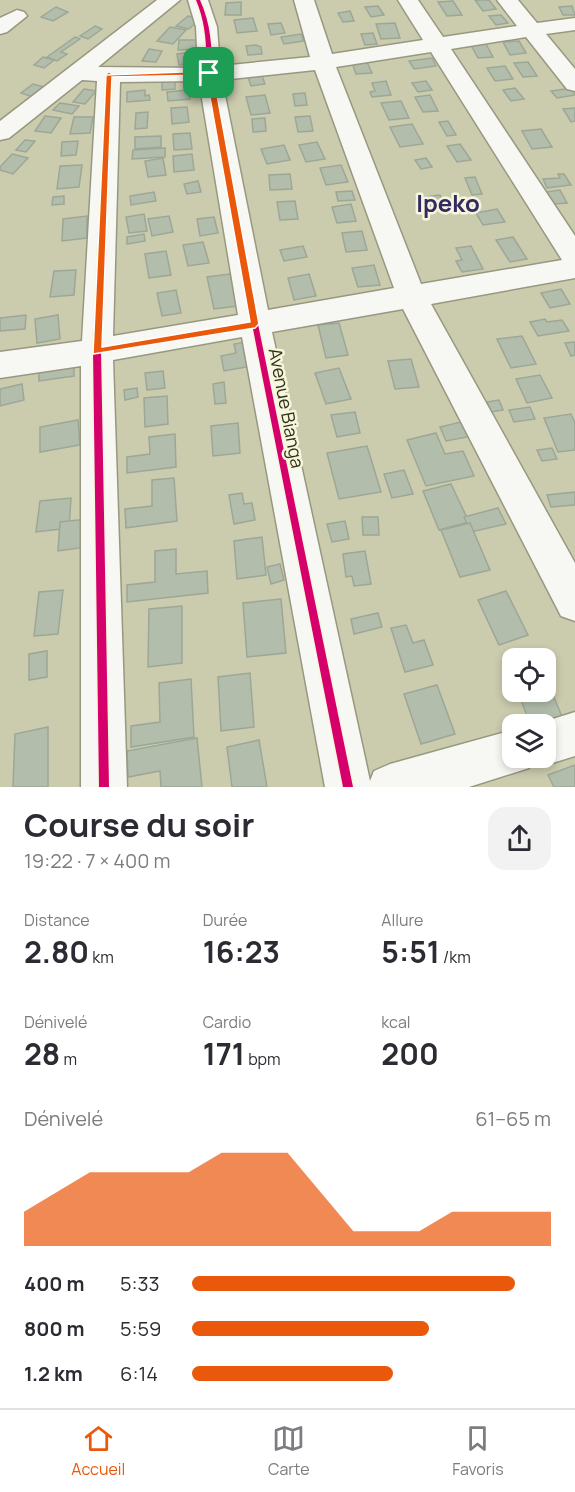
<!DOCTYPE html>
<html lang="fr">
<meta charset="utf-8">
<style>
:root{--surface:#fff;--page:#f2f2f3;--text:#2b2b33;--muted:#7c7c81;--line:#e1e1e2;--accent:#ea580c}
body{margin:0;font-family:Manrope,sans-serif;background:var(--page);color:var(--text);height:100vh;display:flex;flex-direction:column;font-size:22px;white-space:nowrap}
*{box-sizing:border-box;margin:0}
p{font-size:20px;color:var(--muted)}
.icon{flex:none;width:33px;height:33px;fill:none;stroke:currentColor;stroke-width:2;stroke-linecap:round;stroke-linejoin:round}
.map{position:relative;height:787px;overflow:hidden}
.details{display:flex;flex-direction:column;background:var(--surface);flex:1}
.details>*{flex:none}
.tools{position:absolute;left:502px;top:648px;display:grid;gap:12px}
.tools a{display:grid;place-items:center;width:54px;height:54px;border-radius:12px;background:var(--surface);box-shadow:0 3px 9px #0003;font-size:30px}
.pin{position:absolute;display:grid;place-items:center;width:51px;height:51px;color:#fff;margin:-26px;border-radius:12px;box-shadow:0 3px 9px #0006}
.round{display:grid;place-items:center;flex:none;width:63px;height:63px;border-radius:18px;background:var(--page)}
.overview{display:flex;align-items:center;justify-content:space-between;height:102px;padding:0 24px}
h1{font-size:33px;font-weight:700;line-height:45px}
.figures{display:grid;grid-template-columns:repeat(3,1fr);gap:9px;height:102px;padding:6px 24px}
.figures div{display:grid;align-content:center}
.figures b{font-size:30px;font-weight:700}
.figures small{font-size:16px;font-weight:400}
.figures p{font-size:16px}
.chart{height:168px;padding:12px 24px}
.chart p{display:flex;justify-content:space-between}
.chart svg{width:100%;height:108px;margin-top:6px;fill:var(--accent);opacity:.7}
ul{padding:0 24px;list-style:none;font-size:20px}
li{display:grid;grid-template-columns:96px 72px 1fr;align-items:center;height:45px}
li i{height:15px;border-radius:8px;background:var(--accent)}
.tabs{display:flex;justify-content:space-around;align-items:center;height:84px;border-top:2px solid var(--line);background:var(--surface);font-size:16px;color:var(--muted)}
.tabs a{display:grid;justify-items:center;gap:3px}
.tabs .selected{color:var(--accent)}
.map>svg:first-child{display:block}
.building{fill:#b2bdab;stroke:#9da796;stroke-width:1.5}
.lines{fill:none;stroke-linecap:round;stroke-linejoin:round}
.minor-casing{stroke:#989881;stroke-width:3}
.minor{fill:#f7f7f3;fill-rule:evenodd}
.cycleway-casing{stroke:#f6f6dc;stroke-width:3}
.cycleway{fill:#d6006c;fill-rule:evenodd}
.route{fill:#ea580c;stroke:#fff;stroke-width:1.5;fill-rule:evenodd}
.labels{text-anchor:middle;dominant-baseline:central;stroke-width:5;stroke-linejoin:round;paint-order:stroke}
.street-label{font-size:18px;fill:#2e2e19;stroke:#f6f6dc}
.district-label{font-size:24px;font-weight:bold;fill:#332963;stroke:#f6f6dc}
</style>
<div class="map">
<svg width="575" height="787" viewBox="0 0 575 787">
<rect width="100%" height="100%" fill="#cbcbae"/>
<g class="building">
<path d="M475,0H489L496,9L483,11Z"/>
<path d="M453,1L462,15L447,16L438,2Z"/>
<path d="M241,2V15H225L226,3Z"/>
<path d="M378,6L384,15L371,17L365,7Z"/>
<path d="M572,6L575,15H563L559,7Z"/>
<path d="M56,7L68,12L53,21L41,17Z"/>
<path d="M350,11L354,21L343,22L338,13Z"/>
<path d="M501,15L508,23L496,25L489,16Z"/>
<path d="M188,16L200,19L189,29L176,26Z"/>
<path d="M253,18L257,31L237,33L234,20Z"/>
<path d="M281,23L285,33L271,35L268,24Z"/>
<path d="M395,23L400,38L381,39L376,24Z"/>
<path d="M95,26L102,29L88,39L80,36Z"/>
<path d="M170,27L186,30L173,44L157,41Z"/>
<path d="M373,33L377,44L365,45L361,34Z"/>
<path d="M301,34L304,41L284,44L281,37Z"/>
<path d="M75,37L80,39L61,52L67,54L57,61L47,57Z"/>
<path d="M179,40H202V49L178,50Z"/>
<path d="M519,41L526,53L510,55L503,42Z"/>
<path d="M486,44L493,57L478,58L471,45Z"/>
<path d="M256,45L261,47L262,54L248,55L246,46Z"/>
<path d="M149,49L162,51L156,62L142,61Z"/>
<path d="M193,52L195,63L179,65L177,54Z"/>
<path d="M43,57L54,60L44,68L34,65Z"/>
<path d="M432,58L436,66L414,69L409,61Z"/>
<path d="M367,62L372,73L356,74L352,63Z"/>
<path d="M528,62L537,76L523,77L514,63Z"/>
<path d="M505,66L513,79L495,81L487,68Z"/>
<path d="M261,73L265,84L251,86L247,74Z"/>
<path d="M175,78V89L162,90V79Z"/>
<path d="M386,81L391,95L372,97L370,92L375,91L372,83Z"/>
<path d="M426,81L432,90L418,92L412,83Z"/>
<path d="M33,84L48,88L36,98L21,93Z"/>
<path d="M515,88L524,99L511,101L503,90Z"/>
<path d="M572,88L575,95L557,98L551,91Z"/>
<path d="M84,89L96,91L85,104L73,102Z"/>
<path d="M145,90V96L149,95L150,100L127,102V92Z"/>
<path d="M188,90L190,99L168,101L167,92Z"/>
<path d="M305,93L307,105L295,106L293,94Z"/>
<path d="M265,95L270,113L251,115L246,97Z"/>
<path d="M430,95L438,111L423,112L415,97Z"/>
<path d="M401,101L409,118L389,120L381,103Z"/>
<path d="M60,103L79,106L72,114L53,110Z"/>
<path d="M187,107L189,122L172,124L171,108Z"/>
<path d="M575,108V121L571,122L563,109Z"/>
<path d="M148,112L147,128L135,129L136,113Z"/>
<path d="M45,116L61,118L51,133L35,131Z"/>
<path d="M310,116L313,131L298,132L295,117Z"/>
<path d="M74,117H93L90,133L70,134Z"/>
<path d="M265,118L266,131L253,132L252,119Z"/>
<path d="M448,121L456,135L447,136L439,122Z"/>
<path d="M412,124L423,144L400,147L390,127Z"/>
<path d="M541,129L552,147L532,149L522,131Z"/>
<path d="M190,133L192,149L174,150L173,134Z"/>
<path d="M161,136V147L135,149V137Z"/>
<path d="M25,140L35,141L26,152L16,150Z"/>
<path d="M78,141L76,155L61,156L62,142Z"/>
<path d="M317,142L325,159L306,162L299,145Z"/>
<path d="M460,144L471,160L457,162L447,146Z"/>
<path d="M284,145L290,160L267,164L261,149Z"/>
<path d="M165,148V157L132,159L133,150Z"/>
<path d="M12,154L28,158L13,174L0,170V167Z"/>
<path d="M192,154L194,170L174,172L173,156Z"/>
<path d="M163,158L166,175L148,177L145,161Z"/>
<path d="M426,158L432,167L421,169L415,160Z"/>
<path d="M82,165L79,187L57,189L60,166Z"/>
<path d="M341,165L348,182L326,185L320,168Z"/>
<path d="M290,174L292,189L270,190L269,175Z"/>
<path d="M558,174H564L571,185L547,188L543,179L560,178Z"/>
<path d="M475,177L482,194L472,195L465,178Z"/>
<path d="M198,181L201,192L187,194L184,184Z"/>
<path d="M560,190L567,203L553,204L546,192Z"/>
<path d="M352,191L355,200L338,201L336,192Z"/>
<path d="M154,192L156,201L131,205L130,196Z"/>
<path d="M440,195L445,207L421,210L416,198Z"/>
<path d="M64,196V204L52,205L53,197Z"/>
<path d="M295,201L298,219L280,220L277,202Z"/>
<path d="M351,204L356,221L337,223L332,207Z"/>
<path d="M497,209L505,222L483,225L476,213Z"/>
<path d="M144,214L147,231L129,233L126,217Z"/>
<path d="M87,216V238L62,241L63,219Z"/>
<path d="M169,216L173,232L152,236L148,219Z"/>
<path d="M214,217L218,233L200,236L197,219Z"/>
<path d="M362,231L367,250L346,252L342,233Z"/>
<path d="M144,234L145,241L127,244V237Z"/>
<path d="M513,237L527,259L510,262L496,240Z"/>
<path d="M203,242L209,263L188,266L183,245Z"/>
<path d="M303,246L307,257L284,261L280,250Z"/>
<path d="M471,246L483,269L462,272L456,261L462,260L456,248Z"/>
<path d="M166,251L171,275L149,278L145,254Z"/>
<path d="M374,265L380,285L358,287L352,268Z"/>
<path d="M76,270L74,295L50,297L54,271Z"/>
<path d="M230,274L238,306L214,309L207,277Z"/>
<path d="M309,274L316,296L294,300L288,278Z"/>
<path d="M561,289L570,304L550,308L541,293Z"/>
<path d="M176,290L181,313L162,316L157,293Z"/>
<path d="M26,315L25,329L0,331V318Z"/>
<path d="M58,315L60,339L37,343L35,319Z"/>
<path d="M545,319L547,322L562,320L569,331L538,336L530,322Z"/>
<path d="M339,323L348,355L326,358L318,325Z"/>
<path d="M522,336L536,364L511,368L497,339Z"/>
<path d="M251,341L257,365L224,371L221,356L236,353L234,344Z"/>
<path d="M575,342V355L571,356L565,343Z"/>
<path d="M411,359L419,387L395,389L388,361Z"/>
<path d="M74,365V376L39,381V369Z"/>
<path d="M339,368L351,399L326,404L315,373Z"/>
<path d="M163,371L165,388L147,390L145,373Z"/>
<path d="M540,375L552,398L527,403L516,379Z"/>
<path d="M224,382L226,403L215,404L213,384Z"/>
<path d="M22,384L24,400L0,406V389Z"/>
<path d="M137,388L138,397L125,400L124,390Z"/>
<path d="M167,396L168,424L145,427L144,398Z"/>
<path d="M499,400L503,410L491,412L487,402Z"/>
<path d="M530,407L535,419L514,422L509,410Z"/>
<path d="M355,412L360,433L337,437L331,415Z"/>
<path d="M571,414L575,423V450L558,452L544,418Z"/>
<path d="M78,420L80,445L40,452V427Z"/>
<path d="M465,421L472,436L446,441L440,427Z"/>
<path d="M238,423L240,453L213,456L211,426Z"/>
<path d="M436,433L445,454L463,451L474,476L426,486L407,440Z"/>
<path d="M175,434L176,467L127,473V457L150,454L149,437Z"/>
<path d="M367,446L381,492L339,499L327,453Z"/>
<path d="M552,448L557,459L542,461L537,450Z"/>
<path d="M404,470L413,494L392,498L384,474Z"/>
<path d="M174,478L177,521L126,528L125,509L152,506V480Z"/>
<path d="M451,484L469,522L439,530L423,491Z"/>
<path d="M575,492V505L551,507L547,495Z"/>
<path d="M242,493L244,504L252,503L255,520L234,524L229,495Z"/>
<path d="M71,498L69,528L36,532L40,501Z"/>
<path d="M498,508L506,524L471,532L464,517Z"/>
<path d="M362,517H378L379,535H363Z"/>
<path d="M87,519L86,547L58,551L60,522Z"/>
<path d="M345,521L349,539L332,542L327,524Z"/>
<path d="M470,523L490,570L460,577L441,530Z"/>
<path d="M262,537L266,575L237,579L234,541Z"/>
<path d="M176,549V574L207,571L208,593L127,602V585L155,582V551Z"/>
<path d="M365,551L371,584L354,586L352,576L346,577L343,554Z"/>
<path d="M280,564L284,580L271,584L267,567Z"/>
<path d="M63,590L58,634L34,636L39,592Z"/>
<path d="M506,591L528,635L499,645L478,600Z"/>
<path d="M281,599L286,653L247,657L243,603Z"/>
<path d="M182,606V663L148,667L149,609Z"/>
<path d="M378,613L382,627L354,634L351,619Z"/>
<path d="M406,625L413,643L424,640L433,665L405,672L391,628Z"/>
<path d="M47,651V677L29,680V654Z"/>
<path d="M250,673L254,727L221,731L218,677Z"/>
<path d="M546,678L563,719L530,724L518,692H546Z"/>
<path d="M191,679L194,737L131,747V726L160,722L159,683Z"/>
<path d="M437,685L455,734L421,744L404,694Z"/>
<path d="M48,727V787H13L15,734Z"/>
<path d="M197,738L202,787H161L160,771L128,777L127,751Z"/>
<path d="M259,740L267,787H232L227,747Z"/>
<path d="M575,765V787H554L548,775Z"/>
</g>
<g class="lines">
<defs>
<g id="minor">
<path d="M157,0H180L98,67L198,68L196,27L188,0H208L217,27L220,66L310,57L294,0H314L332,54L423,40L398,0H418L443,37L517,26L497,0H518L537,23L575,18V30L546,34L575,69V91L567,89L526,37L451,49L575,236V278L431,304L575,563V621L561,616L403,309L272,332L370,781L374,771L390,764L513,730V758H546V724H537L575,712V756L546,765L532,759L529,768L469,787H325L242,337L113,360L127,787H81V366L0,378V352L82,341L97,81L82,80L9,138L0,140V121ZM431,52L562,260L421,284L336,67ZM315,70L394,288L268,310L222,80ZM199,81L238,315L113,336L120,82Z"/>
<path d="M17,10L24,12L27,16L7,32L0,34V18Z"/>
</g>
</defs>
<use href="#minor" class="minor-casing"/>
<use href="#minor" class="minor"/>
<defs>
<g id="cycleway">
<path d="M196,0H200C211,24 212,47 212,73L258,324L353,787H343L252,324L206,73C207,47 206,24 196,0Z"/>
<path d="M109,73L112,75L101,351L109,787H99L93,351L106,75Z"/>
</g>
</defs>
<use href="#cycleway" class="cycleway-casing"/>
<use href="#cycleway" class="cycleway"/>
</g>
<path class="route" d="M209,71L213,73L259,324L255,328L93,354L106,75ZM206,75L250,322L102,347L112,77Z"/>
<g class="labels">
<g class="street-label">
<text transform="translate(287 408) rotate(79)">Avenue Bianga</text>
</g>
<g class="district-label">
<text x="448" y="202">Ipeko</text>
</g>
</g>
</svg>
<div class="tools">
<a><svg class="icon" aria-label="locate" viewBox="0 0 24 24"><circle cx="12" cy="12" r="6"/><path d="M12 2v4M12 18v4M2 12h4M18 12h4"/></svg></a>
<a><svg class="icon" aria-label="layers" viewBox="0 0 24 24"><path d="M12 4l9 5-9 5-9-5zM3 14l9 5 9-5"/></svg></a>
</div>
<div class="pin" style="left:209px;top:73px;background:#1e9e55"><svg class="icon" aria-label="arrive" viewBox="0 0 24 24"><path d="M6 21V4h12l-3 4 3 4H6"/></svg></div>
</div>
<section class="details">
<div class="overview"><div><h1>Course du soir</h1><p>19:22 · 7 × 400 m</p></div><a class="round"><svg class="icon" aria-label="share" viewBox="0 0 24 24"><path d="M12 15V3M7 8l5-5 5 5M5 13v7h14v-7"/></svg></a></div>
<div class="figures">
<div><p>Distance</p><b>2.80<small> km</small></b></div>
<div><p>Durée</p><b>16:23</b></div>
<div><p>Allure</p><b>5:51<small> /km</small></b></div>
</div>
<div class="figures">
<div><p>Dénivelé</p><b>28<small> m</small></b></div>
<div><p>Cardio</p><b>171<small> bpm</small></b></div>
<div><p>kcal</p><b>200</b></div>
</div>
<div class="chart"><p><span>Dénivelé</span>61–65 m</p>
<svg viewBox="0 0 160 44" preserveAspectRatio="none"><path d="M0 44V30L10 22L20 14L30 14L40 14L50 14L60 6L70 6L80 6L90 22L100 38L110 38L120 38L130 30L140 30L150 30L160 30V44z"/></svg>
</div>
<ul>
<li><b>400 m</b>5:33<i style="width:90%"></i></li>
<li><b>800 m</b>5:59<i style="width:66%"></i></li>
<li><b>1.2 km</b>6:14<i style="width:56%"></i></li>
</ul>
</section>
<nav class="tabs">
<a class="selected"><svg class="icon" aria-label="home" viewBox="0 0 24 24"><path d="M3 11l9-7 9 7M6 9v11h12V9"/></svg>Accueil</a>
<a><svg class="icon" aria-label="map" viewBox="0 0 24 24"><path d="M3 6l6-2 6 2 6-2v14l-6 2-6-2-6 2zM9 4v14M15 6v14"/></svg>Carte</a>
<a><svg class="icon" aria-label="saved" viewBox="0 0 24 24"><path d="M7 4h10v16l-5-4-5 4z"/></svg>Favoris</a>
</nav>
